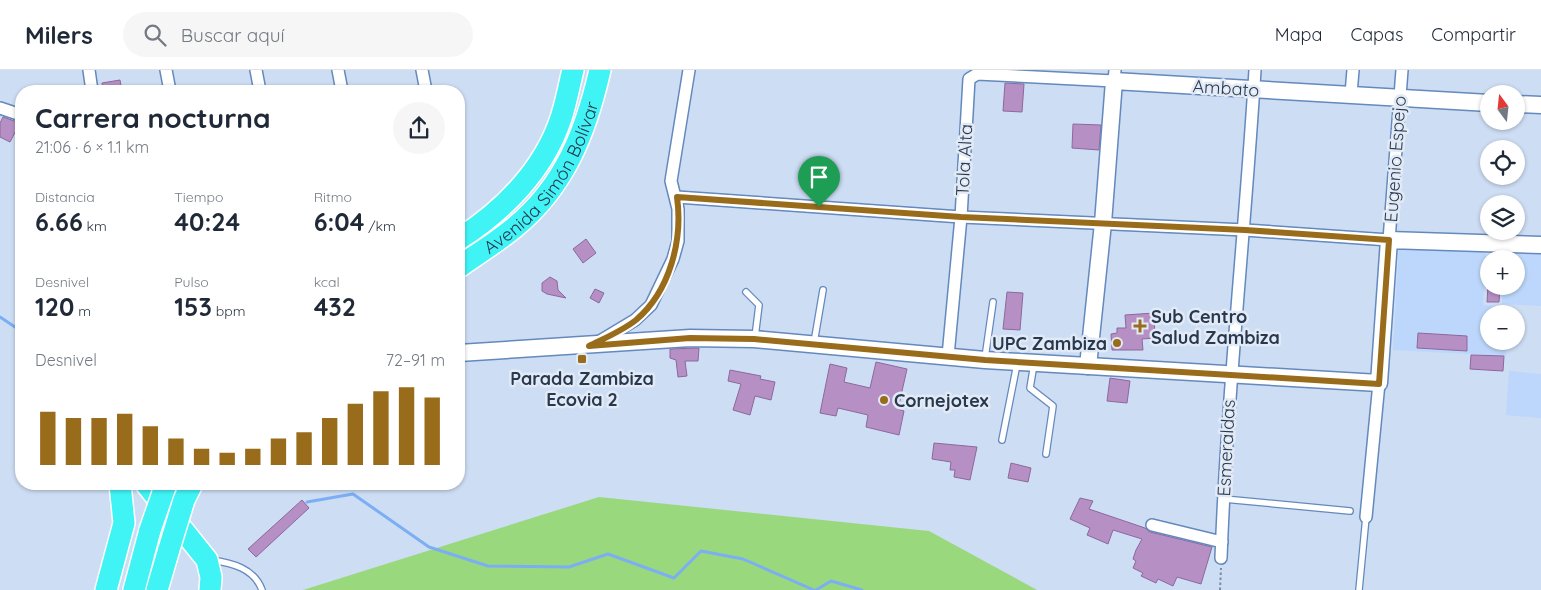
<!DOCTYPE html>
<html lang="es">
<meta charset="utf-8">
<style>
:root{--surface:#fff;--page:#f6f6f7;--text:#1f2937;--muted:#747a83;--line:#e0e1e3;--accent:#996c1c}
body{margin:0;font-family:Quicksand,sans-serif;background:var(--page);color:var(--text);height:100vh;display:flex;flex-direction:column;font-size:19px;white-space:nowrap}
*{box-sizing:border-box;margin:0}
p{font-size:16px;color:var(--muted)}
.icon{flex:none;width:28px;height:28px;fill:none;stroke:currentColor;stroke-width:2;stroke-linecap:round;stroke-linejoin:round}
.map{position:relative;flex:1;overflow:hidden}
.details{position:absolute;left:15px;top:15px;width:450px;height:405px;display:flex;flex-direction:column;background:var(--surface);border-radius:20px;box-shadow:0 1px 4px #0004}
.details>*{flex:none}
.needle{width:32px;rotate:345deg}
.tools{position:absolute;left:1480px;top:15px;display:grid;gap:10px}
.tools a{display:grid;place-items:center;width:45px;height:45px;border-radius:50%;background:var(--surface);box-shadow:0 1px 4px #0004;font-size:25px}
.pin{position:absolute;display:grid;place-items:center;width:42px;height:42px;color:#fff;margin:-51px -21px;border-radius:50% 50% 50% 0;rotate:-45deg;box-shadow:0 0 5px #0007}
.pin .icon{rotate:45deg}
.round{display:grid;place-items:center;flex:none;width:52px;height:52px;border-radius:26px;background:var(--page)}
.head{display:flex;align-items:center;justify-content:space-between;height:85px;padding:0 20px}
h1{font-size:28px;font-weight:700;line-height:38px}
.stats{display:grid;grid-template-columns:repeat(3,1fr);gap:8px;height:85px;padding:5px 20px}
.stats div{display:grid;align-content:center}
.stats b{font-size:25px;font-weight:700}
.stats small{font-size:14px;font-weight:400}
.stats p{font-size:14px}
.chart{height:140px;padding:10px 20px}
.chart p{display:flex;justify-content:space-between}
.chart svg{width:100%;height:90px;margin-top:5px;stroke:var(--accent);stroke-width:6}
header{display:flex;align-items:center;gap:30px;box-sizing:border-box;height:70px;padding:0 25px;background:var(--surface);border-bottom:1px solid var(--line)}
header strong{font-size:24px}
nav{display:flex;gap:28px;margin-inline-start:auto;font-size:18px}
.search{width:350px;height:45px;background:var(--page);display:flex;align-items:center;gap:12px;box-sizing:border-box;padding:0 18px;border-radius:28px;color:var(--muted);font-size:19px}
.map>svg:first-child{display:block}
.built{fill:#bcd7fb}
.green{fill:#9ad87e}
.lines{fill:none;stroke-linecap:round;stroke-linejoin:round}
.stream{stroke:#7caef3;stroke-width:3}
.building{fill:#b690c5;stroke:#8d689b}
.lane-casing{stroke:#6489bc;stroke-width:8}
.street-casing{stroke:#6489bc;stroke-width:14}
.secondary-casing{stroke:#6489bc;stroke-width:19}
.highway-casing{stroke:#fff;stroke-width:24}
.path{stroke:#7b8ba1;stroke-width:2;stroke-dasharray:2.5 2.5;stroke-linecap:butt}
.lane{stroke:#fff;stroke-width:5.5}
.street{stroke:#fff;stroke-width:11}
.secondary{stroke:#fff;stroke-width:16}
.highway{stroke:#40f3f5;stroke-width:21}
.highway-bridge-casing{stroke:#fff;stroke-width:24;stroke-linecap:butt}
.highway-bridge{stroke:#40f3f5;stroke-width:21}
.route-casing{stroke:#fff;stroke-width:10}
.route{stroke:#996c1c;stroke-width:6}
.poi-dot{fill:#996c1c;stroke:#e2eaf5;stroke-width:2}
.labels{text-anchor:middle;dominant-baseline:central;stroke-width:5;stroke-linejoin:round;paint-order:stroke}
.street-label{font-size:18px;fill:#28384e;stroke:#e2eaf5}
.poi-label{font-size:18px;font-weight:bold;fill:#28384e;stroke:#e2eaf5;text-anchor:start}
</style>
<header>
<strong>Milers</strong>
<div class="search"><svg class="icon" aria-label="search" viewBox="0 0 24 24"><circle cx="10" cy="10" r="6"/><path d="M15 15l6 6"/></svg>Buscar aquí</div>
<nav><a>Mapa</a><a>Capas</a><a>Compartir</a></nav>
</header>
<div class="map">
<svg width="1541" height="520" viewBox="0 0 1541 520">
<rect width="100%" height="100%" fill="#cdddf4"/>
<g class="built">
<path d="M1399,177L1486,181L1483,235L1509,237V244H1489V271H1507L1506,286L1393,280Z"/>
<path d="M1504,182L1541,183V236L1502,234L1503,216H1516V189H1504Z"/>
<path d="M1509,301L1541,304V348L1506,345Z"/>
</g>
<path class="green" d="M599,427L929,461L1037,520H303Z"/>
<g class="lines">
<g class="stream">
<path d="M0,247L21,261"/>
<path d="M307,432L353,424L429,477L488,496L569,497L608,484L674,508L701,481L743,489L814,520"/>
<path d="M816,520L831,511L862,520"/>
</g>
</g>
<g class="building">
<path d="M120,10L122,21H103L102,13Z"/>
<path d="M1005,13L1024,14L1022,42L1003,41Z"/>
<path d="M3,47L20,53L10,72L0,67V53Z"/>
<path d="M1073,54L1101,55L1099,80L1072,78Z"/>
<path d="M586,169L596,183L583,193L573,179Z"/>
<path d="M550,207L557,211L558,220L566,228L547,224L542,221V213Z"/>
<path d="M1488,216H1500L1499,232H1487Z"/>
<path d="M595,219L604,223L599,233L590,228Z"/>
<path d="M1007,222L1023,223L1020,260L1003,259Z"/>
<path d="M1154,243L1155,268L1142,269L1143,280H1112L1111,264L1117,263V258H1126L1125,245Z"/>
<path d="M1418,263L1467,266V281L1417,278Z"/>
<path d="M699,278L698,291H685L687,306L678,307L676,290L670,288V279Z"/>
<path d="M1471,285L1504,286L1503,301L1470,299Z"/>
<path d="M876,292L907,299L898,339L904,341L899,365L866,357L868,345L838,338L836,346L820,343L830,294L847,298L844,312L870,318Z"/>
<path d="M730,300L761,306L760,309L775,312L771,330L755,326L750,345L733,340L741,314L728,311Z"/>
<path d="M1110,308L1130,311L1127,333L1107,331Z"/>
<path d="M934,373L977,377L970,410L954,407L955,400H950L951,392L932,389Z"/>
<path d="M1011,393L1031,398L1028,412L1008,408Z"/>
<path d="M1080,428L1093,431L1089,439L1145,458L1150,462L1212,477L1201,514L1177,507L1173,516L1158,509L1156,513L1141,506L1143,503L1133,498L1136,491L1133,489L1136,480L1142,469L1113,460L1108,474L1087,465L1090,458L1070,449Z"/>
<path d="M302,430L309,438L256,487L248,479Z"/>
</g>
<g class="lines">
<defs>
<g id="lane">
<path d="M746,222L759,235L755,267"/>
<path d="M814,273L823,220"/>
<path d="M985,288L993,232"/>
<path d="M1034,294L1030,318L1053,336L1046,384"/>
<path d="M1002,370L1017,294"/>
<path d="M1224,429L1350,441"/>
<path d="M211,490C232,493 254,498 262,520"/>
<path d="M1359,520L1366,447"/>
</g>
<g id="street">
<path d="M89,0L92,21"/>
<path d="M166,0L170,21"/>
<path d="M256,0L260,21"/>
<path d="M338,0L342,21"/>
<path d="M422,0L426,21"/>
<path d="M1351,24L1353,0"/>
<path d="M0,38L21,45"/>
<path d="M677,127L961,147L1245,160L1389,170L1402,0"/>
<path d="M600,271L635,250L651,235L673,189L678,171V139L671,111L689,0"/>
<path d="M948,286L961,147L969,9L977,4L1114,11L1115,0"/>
<path d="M1366,447L1379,313"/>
<path d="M1152,455L1222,472"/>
<path d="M1221,488C1227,325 1245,163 1255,0"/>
</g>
<g id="secondary">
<path d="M1516,34L1541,35"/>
<path d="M459,283L690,268L754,269L985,290L1379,313L1389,170L1541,175"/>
<path d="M1088,296L1103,153L1114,11L1489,33"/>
</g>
<g id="highway">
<path d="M459,169C503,141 544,100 561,48C566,33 569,16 573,0"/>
<path id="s1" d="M459,197C477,184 497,172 515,157C565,116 586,61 600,0"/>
<path d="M146,414L207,490L211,507L210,520"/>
<path d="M106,520L124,453L120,414"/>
<path d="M134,520L150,460"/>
<path d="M157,520L169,479"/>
</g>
</defs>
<use href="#lane" class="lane-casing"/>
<use href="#street" class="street-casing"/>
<use href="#secondary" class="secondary-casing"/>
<use href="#highway" class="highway-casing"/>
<path class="path" d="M1220,520L1221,498"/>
<use href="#lane" class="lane"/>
<use href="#street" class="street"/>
<use href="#secondary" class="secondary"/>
<use href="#highway" class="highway"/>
<defs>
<g id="highway-bridge">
<path d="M150,460L166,414"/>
<path d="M169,479L184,430L192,414"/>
</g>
</defs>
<use href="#highway-bridge" class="highway-bridge-casing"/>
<use href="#highway-bridge" class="highway-bridge"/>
</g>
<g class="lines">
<defs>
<path id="route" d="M677,127L961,147L1245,160L1389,170L1379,314L985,290L754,269L690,268L589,276C605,268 622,261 636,250C670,221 683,170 677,127Z"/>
</defs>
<use href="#route" class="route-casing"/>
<use href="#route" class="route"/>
</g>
<g class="poi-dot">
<path d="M1137.5 248.5h5v5h5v5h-5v5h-5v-5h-5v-5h5z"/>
<circle cx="1117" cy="273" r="5"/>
<rect x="577" y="284" width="10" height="10" rx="2.5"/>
<circle cx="884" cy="330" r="5"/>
</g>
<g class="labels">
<g class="street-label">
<text transform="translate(1226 18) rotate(4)">Ambato</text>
<text transform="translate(1395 89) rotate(-86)">Eugenio Espejo</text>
<text transform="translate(964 90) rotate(-87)">Tola Alta</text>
<text stroke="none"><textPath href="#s1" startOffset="125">Avenida Simón Bolívar</textPath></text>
<text transform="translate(1226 378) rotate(-87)">Esmeraldas</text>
</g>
<g class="poi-label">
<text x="1151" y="246">Sub Centro<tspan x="1151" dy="21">Salud Zambiza</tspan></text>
<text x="1107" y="273" text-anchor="end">UPC Zambiza</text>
<text x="582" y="308" text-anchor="middle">Parada Zambiza<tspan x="582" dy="21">Ecovia 2</tspan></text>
<text x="894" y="330">Cornejotex</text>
</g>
</g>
</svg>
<div class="tools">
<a><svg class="needle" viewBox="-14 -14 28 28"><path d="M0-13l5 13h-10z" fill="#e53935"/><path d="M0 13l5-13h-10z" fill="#747a83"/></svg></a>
<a><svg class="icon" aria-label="locate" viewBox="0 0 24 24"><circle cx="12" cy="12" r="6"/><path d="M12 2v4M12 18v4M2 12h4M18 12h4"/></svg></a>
<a><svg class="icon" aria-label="layers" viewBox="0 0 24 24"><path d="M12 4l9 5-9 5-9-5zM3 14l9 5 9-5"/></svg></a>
<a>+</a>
<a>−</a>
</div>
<div class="pin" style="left:819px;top:137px;background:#1e9e55"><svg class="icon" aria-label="arrive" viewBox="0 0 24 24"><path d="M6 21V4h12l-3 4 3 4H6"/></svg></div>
<section class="details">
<div class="head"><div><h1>Carrera nocturna</h1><p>21:06 · 6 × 1.1 km</p></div><a class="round"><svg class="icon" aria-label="share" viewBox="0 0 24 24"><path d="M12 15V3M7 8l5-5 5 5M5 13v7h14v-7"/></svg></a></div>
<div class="stats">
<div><p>Distancia</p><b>6.66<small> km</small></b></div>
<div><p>Tiempo</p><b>40:24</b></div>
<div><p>Ritmo</p><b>6:04<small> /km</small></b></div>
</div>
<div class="stats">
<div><p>Desnivel</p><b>120<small> m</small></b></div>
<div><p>Pulso</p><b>153<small> bpm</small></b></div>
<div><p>kcal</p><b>432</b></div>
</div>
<div class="chart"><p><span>Desnivel</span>72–91 m</p>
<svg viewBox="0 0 160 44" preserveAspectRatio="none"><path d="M5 44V18M15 44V21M25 44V21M35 44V19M45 44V25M55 44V31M65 44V36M75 44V38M85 44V36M95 44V31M105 44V28M115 44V21M125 44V14M135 44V8M145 44V6M155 44V11"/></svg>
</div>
</section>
</div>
